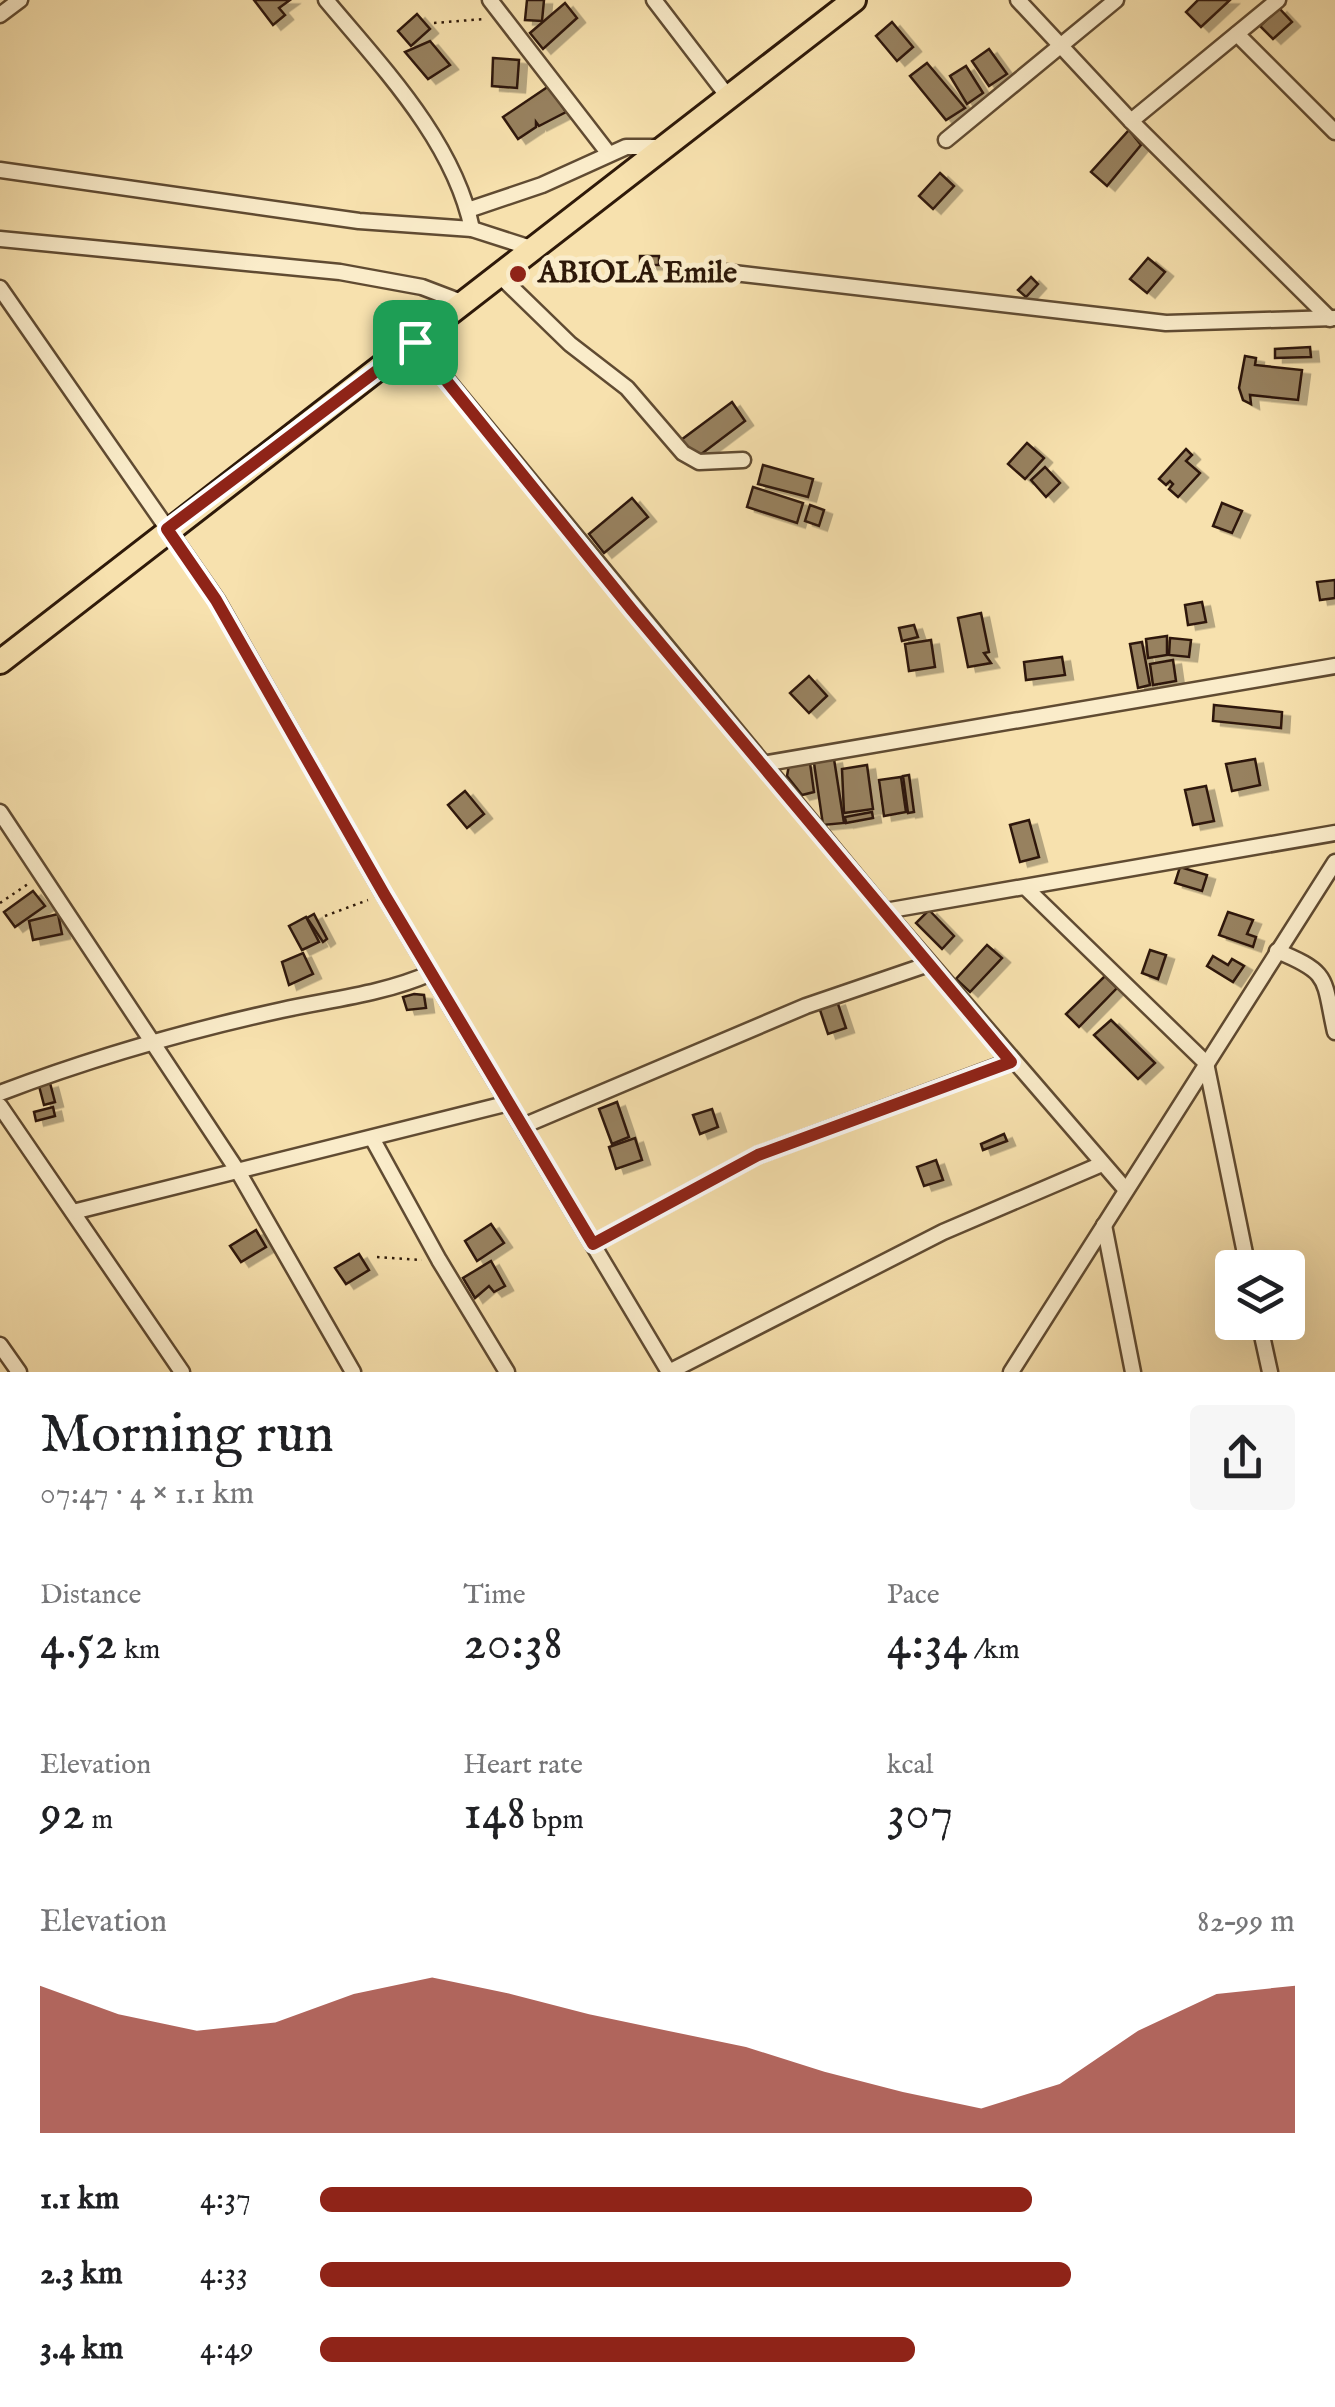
<!DOCTYPE html>
<meta charset="utf-8">
<style>
:root{--surface:#fff;--page:#f6f6f6;--text:#202124;--muted:#757577;--accent:#8f2418}
body{margin:0;font-family:"IM FELL English",serif;background:var(--page);color:var(--text);height:100vh;display:flex;flex-direction:column;font-size:38px;white-space:nowrap}
*{box-sizing:border-box;margin:0}
p{font-size:32px;color:var(--muted)}
.icon{flex:none;width:55px;height:55px;fill:none;stroke:currentColor;stroke-width:2;stroke-linecap:round;stroke-linejoin:round}
.map{position:relative;height:1372px;overflow:hidden}
.details{display:flex;flex-direction:column;background:var(--surface);flex:1}
.details>*{flex:none}
.tools{position:absolute;left:1215px;top:1250px;display:grid;gap:20px}
.tools a{display:grid;place-items:center;width:90px;height:90px;border-radius:10px;background:var(--surface);box-shadow:0 10px 40px #0002;font-size:50px}
.pin{position:absolute;display:grid;place-items:center;width:85px;height:85px;color:#fff;margin:-42px;border-radius:20px;box-shadow:0 5px 15px #0006}
.round{display:grid;place-items:center;flex:none;width:105px;height:105px;border-radius:10px;background:var(--page)}
.overview{display:flex;align-items:center;justify-content:space-between;height:170px;padding:0 40px}
h1{font-size:55px;font-weight:600;line-height:75px}
.stats{display:grid;grid-template-columns:repeat(3,1fr);gap:15px;height:170px;padding:10px 40px}
.stats div{display:grid;align-content:center}
.stats b{font-size:50px;font-weight:600}
.stats small{font-size:28px;font-weight:400}
.stats p{font-size:28px}
.chart{height:280px;padding:20px 40px}
.chart p{display:flex;justify-content:space-between}
.chart svg{width:100%;height:180px;margin-top:10px;fill:var(--accent);opacity:.7}
ul{padding:0 40px;list-style:none;font-size:32px}
li{display:grid;grid-template-columns:160px 120px 1fr;align-items:center;height:75px}
li i{height:25px;border-radius:12px;background:var(--accent)}
.map>svg:first-child{display:block}
.building{fill:#97815f;stroke:#2e1909;stroke-width:2.5;filter:url(#shadow)}
.lines{fill:none;stroke-linecap:round;stroke-linejoin:round}
.street-casing{stroke:#604b32;stroke-width:19}
.primary-casing{stroke:#2e1909;stroke-width:28}
.path{stroke:#2e1909;stroke-width:2.5;stroke-dasharray:2.5 5;stroke-linecap:butt}
.street{stroke:#faecca;stroke-width:14}
.primary{stroke:#f7e1ae;stroke-width:22}
.route-casing{stroke:#fff;stroke-width:20}
.route{stroke:#8f2418;stroke-width:12}
.poi-dot{fill:#8f2418;stroke:#faecca;stroke-width:4}
.labels{text-anchor:middle;dominant-baseline:central;stroke-width:10;stroke-linejoin:round;paint-order:stroke}
.poi-label{font-size:30px;font-weight:bold;fill:#2e1909;stroke:#faecca;text-anchor:start}
</style>
<div class="map">
<svg width="1335" height="1372" viewBox="0 0 1335 1372">
<defs>
<filter id="shadow"><feDropShadow dx="8" dy="4.5" stdDeviation="0" flood-color="#0004"/></filter>
</defs>
<rect width="100%" height="100%" fill="#f7e1ae"/>
<filter id="stains"><feTurbulence type="fractalNoise" baseFrequency=".002" numOctaves="4"/><feColorMatrix values="0 0 0 0 .2 0 0 0 0 .09 0 0 0 0 .02 0 0 0 .5 -.17"/></filter>
<radialGradient id="worn" r=".72"><stop offset=".6" stop-color="#630" stop-opacity="0"/><stop offset="1" stop-color="#630" stop-opacity=".3"/></radialGradient>
<g class="building">
<path d="M254,0H290L279,8L285,15L273,25Z"/>
<path d="M527,0H544L542,21L525,20Z"/>
<path d="M1198,0H1230L1201,27L1186,12Z"/>
<path d="M565,3L577,18L543,49L530,33Z"/>
<path d="M1279,8L1292,22L1273,39L1260,26Z"/>
<path d="M417,14L430,29L411,46L398,31Z"/>
<path d="M892,22L913,47L897,61L876,36Z"/>
<path d="M430,41L450,65L428,79L405,52Z"/>
<path d="M989,49L1007,74L989,86L972,61Z"/>
<path d="M493,58L519,60L517,88L492,86Z"/>
<path d="M927,63L965,108L946,120L910,76Z"/>
<path d="M966,66L983,93L967,104L950,76Z"/>
<path d="M549,86L566,112L539,126L536,122V127L518,139L503,117Z"/>
<path d="M1129,130L1141,145L1107,186L1091,172Z"/>
<path d="M940,173L954,186L933,209L919,196Z"/>
<rect x="640" y="256" width="19" height="9"/>
<path d="M1148,258L1165,272L1147,293L1130,279Z"/>
<path d="M1031,277L1038,284L1026,297L1018,290Z"/>
<path d="M1310,347L1311,357L1275,358V349Z"/>
<path d="M1245,356L1256,358L1255,365L1302,370L1298,400L1250,395L1251,404L1243,400L1239,388Z"/>
<path d="M732,402L745,421L696,458L681,440Z"/>
<path d="M1027,443L1044,458L1025,479L1008,464Z"/>
<path d="M1186,449L1192,455L1186,461L1200,473L1178,497L1169,489L1173,484L1170,481L1166,485L1159,479Z"/>
<path d="M763,465L813,479L808,497L758,484Z"/>
<path d="M1045,467L1060,483L1046,497L1031,480Z"/>
<path d="M753,487L803,503L797,523L747,507Z"/>
<path d="M632,498L648,517L604,553L589,534Z"/>
<path d="M1222,503L1242,511L1232,533L1213,526Z"/>
<path d="M810,505L824,510L819,526L805,521Z"/>
<path d="M1335,580V598L1320,600L1317,582Z"/>
<path d="M1202,602L1206,622L1188,625L1185,605Z"/>
<path d="M981,613L989,652L984,653L991,663L968,667L958,618Z"/>
<path d="M914,625L918,637L902,641L899,628Z"/>
<path d="M1167,636V655L1148,658L1146,639Z"/>
<path d="M1170,638L1191,640L1189,657L1169,655Z"/>
<path d="M931,640L935,667L909,671L905,644Z"/>
<path d="M1142,642L1150,685L1138,688L1130,644Z"/>
<path d="M1062,657L1065,675L1026,680L1024,662Z"/>
<path d="M1173,660L1176,681L1153,685L1150,664Z"/>
<path d="M809,676L827,696L809,713L790,693Z"/>
<path d="M1214,705L1282,712L1281,728L1213,721Z"/>
<path d="M834,759L844,823L823,825L814,763Z"/>
<path d="M1255,759L1260,785L1232,791L1226,764Z"/>
<path d="M810,763L814,792L802,795L787,776L789,765Z"/>
<path d="M867,765L873,809L844,813L842,769Z"/>
<path d="M909,775L914,812L908,813L903,776Z"/>
<path d="M901,777L906,812L884,816L879,780Z"/>
<path d="M1206,786L1214,821L1193,825L1185,790Z"/>
<path d="M465,791L484,814L467,828L448,805Z"/>
<path d="M872,812L873,818L846,823L845,817Z"/>
<path d="M1029,820L1039,857L1020,862L1010,825Z"/>
<path d="M1180,867L1207,875L1202,891L1175,883Z"/>
<path d="M33,891L45,906L15,927L4,912Z"/>
<path d="M929,910L954,936L942,949L916,923Z"/>
<path d="M1228,912L1253,920L1247,934L1256,937L1253,947L1219,935Z"/>
<path d="M58,914L62,934L33,940L29,921Z"/>
<path d="M314,914L327,939L323,942L307,918Z"/>
<path d="M306,917L319,942L302,950L289,926Z"/>
<path d="M987,945L1002,958L970,992L956,979Z"/>
<path d="M1150,950L1166,955L1158,979L1142,973Z"/>
<path d="M303,953L313,974L289,985L282,962Z"/>
<path d="M1213,956L1228,965L1232,959L1244,966L1233,982L1207,966Z"/>
<path d="M1105,976L1117,988L1079,1027L1066,1014Z"/>
<path d="M414,994L424,995L426,1008L407,1010L403,997Z"/>
<path d="M837,1001L846,1028L828,1034L819,1007Z"/>
<path d="M1111,1020L1155,1063L1138,1079L1094,1035Z"/>
<path d="M50,1083L55,1102L44,1105L39,1086Z"/>
<path d="M617,1102L629,1137L612,1144L599,1109Z"/>
<path d="M53,1107L55,1116L36,1121L34,1112Z"/>
<path d="M712,1109L718,1127L700,1134L693,1115Z"/>
<path d="M1004,1134L1007,1141L983,1150L981,1144Z"/>
<path d="M635,1138L642,1160L616,1169L609,1147Z"/>
<path d="M936,1160L943,1180L924,1186L917,1167Z"/>
<path d="M491,1224L504,1243L477,1261L465,1241Z"/>
<path d="M256,1230L266,1247L241,1262L230,1246Z"/>
<path d="M359,1254L369,1270L346,1284L335,1268Z"/>
<path d="M491,1261L505,1286L494,1292L489,1286L475,1298L463,1278Z"/>
</g>
<g class="lines">
<defs>
<g id="street">
<path d="M326,0C382,67 454,141 472,229"/>
<path d="M490,0L609,154"/>
<path d="M654,0L729,98"/>
<path d="M1018,0L1131,121L1330,319"/>
<path d="M0,15L20,0"/>
<path d="M1237,34L1335,132"/>
<path d="M1131,121L1278,0"/>
<path d="M946,140L1116,0"/>
<path d="M0,170L359,221L472,229L534,249"/>
<path d="M468,210L542,185L626,147H661"/>
<path d="M0,239L340,272L422,287L464,303"/>
<path d="M725,272L1166,323L1335,318"/>
<path d="M499,275L570,344L627,388L683,453L699,462L743,460"/>
<path d="M0,288L217,600L383,893L669,1372L943,1232L1102,1164"/>
<path d="M415,341L885,911L1335,833"/>
<path d="M762,764L1335,666"/>
<path d="M0,812L239,1173L353,1372"/>
<path d="M1027,889L1206,1063L1248,1268"/>
<path d="M885,911L1126,1190"/>
<path d="M1277,951C1331,973 1323,978 1335,1032"/>
<path d="M0,1093C92,1058 186,1031 282,1010C333,999 383,994 431,973"/>
<path d="M0,1106L182,1372"/>
<path d="M523,1126L806,1006L929,964"/>
<path d="M372,1138L439,1260L507,1372"/>
<path d="M73,1212L509,1103"/>
<path d="M1104,1225L1133,1372"/>
<path d="M593,1244L758,1155L1011,1061"/>
<path d="M1259,1322L1270,1372"/>
<path d="M0,1345L19,1372"/>
<path d="M1011,1372L1335,862"/>
</g>
<path id="primary" d="M0,662L854,0"/>
</defs>
<use href="#street" class="street-casing"/>
<use href="#primary" class="primary-casing"/>
<g class="path">
<path d="M434,23L484,19"/>
<path d="M0,903L28,884"/>
<path d="M325,916L368,900"/>
<path d="M377,1257L422,1260"/>
</g>
<use href="#street" class="street"/>
<use href="#primary" class="primary"/>
</g>
<g class="lines">
<defs>
<path id="route" d="M415,342L632,610L1011,1062L758,1155L593,1244L384,894L216,600L167,529Z"/>
</defs>
<use href="#route" class="route-casing"/>
<use href="#route" class="route"/>
</g>
<circle class="poi-dot" cx="518" cy="274" r="10"/>
<g class="labels">
<g class="poi-label">
<text x="538" y="274">ABIOLA Emile</text>
</g>
</g>
<rect width="100%" height="100%" filter="url(#stains)"/>
<rect width="100%" height="100%" fill="url(#worn)"/>
</svg>
<div class="tools">
<a><svg class="icon" aria-label="layers" viewBox="0 0 24 24"><path d="M12 4l9 5-9 5-9-5zM3 14l9 5 9-5"/></svg></a>
</div>
<div class="pin" style="left:415px;top:342px;background:#1e9e55"><svg class="icon" aria-label="arrive" viewBox="0 0 24 24"><path d="M6 21V4h12l-3 4 3 4H6"/></svg></div>
</div>
<section class="details">
<div class="overview"><div><h1>Morning run</h1><p>07:47 · 4 × 1.1 km</p></div><a class="round"><svg class="icon" aria-label="share" viewBox="0 0 24 24"><path d="M12 15V3M7 8l5-5 5 5M5 13v7h14v-7"/></svg></a></div>
<div class="stats">
<div><p>Distance</p><b>4.52<small> km</small></b></div>
<div><p>Time</p><b>20:38</b></div>
<div><p>Pace</p><b>4:34<small> /km</small></b></div>
</div>
<div class="stats">
<div><p>Elevation</p><b>92<small> m</small></b></div>
<div><p>Heart rate</p><b>148<small> bpm</small></b></div>
<div><p>kcal</p><b>307</b></div>
</div>
<div class="chart"><p><span>Elevation</span>82–99 m</p>
<svg viewBox="0 0 160 44" preserveAspectRatio="none"><path d="M0 44V8L10 15L20 19L30 17L40 10L50 6L60 10L70 15L80 19L90 23L100 29L110 34L120 38L130 32L140 19L150 10L160 8V44z"/></svg>
</div>
<ul>
<li><b>1.1 km</b>4:37<i style="width:73%"></i></li>
<li><b>2.3 km</b>4:33<i style="width:77%"></i></li>
<li><b>3.4 km</b>4:49<i style="width:61%"></i></li>
</ul>
</section>
